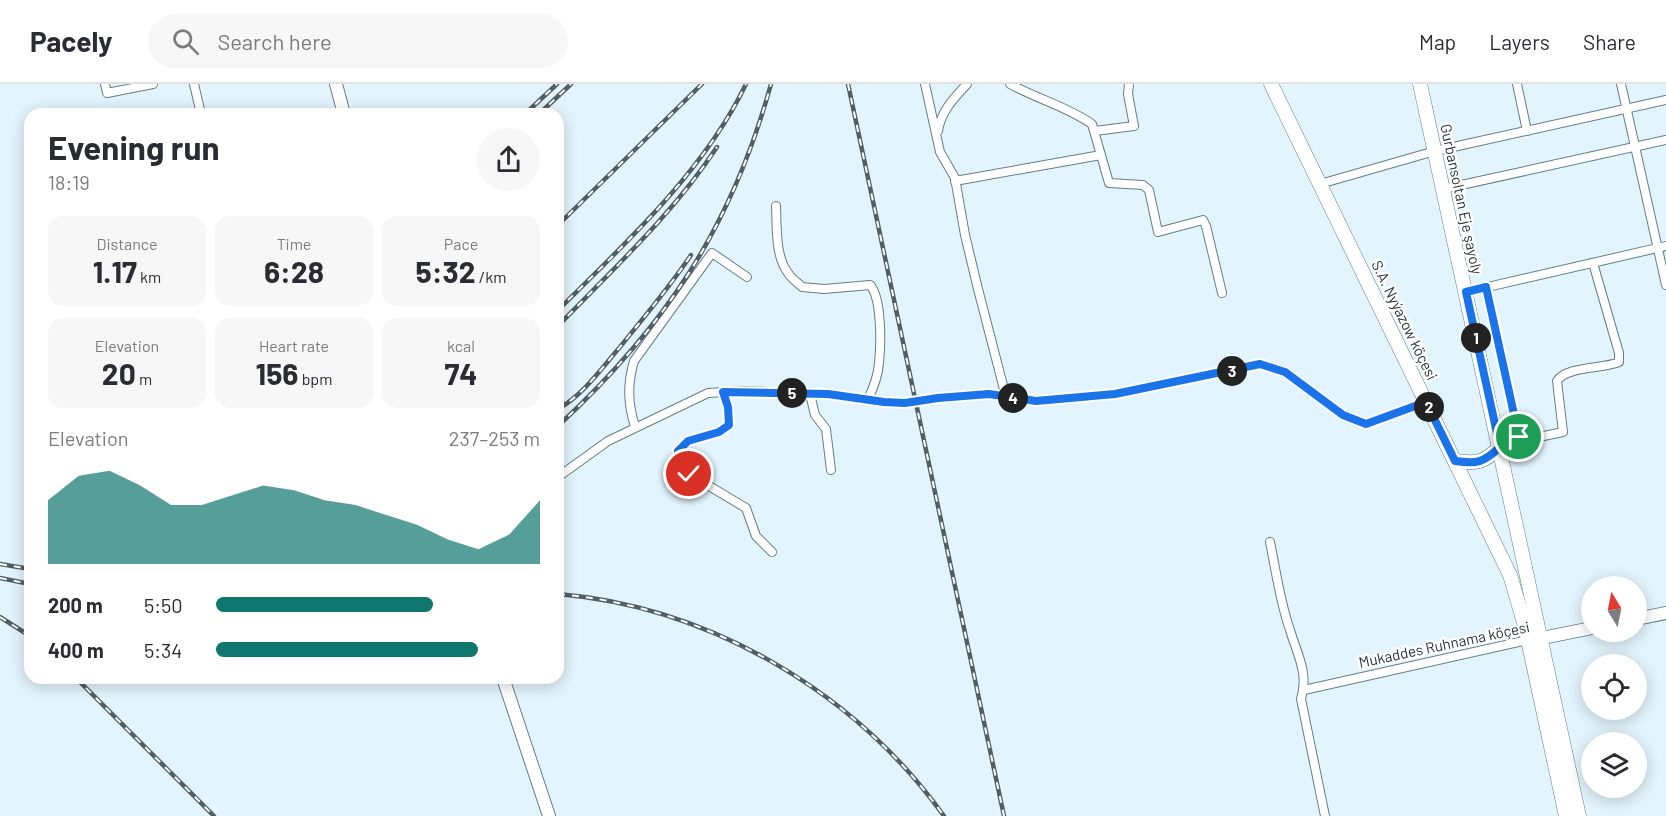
<!DOCTYPE html>
<meta charset="utf-8">
<style>
:root{--surface:#fff;--page:#f7f7f7;--text:#2b2b33;--muted:#7c7c81;--line:#e1e1e2;--accent:#0f766e}
body{margin:0;font-family:Barlow,sans-serif;background:var(--page);color:var(--text);height:100vh;display:flex;flex-direction:column;font-size:22px;white-space:nowrap}
*{box-sizing:border-box;margin:0}
p{font-size:20px;color:var(--muted)}
.icon{flex:none;width:33px;height:33px;fill:none;stroke:currentColor;stroke-width:2;stroke-linecap:round;stroke-linejoin:round}
.map{position:relative;flex:1;overflow:hidden}
.sheet{position:absolute;left:24px;top:24px;width:540px;height:576px;display:flex;flex-direction:column;background:var(--surface);border-radius:18px;box-shadow:0 3px 15px #0003}
.sheet>*{flex:none}
.needle{width:39px;rotate:350deg}
.controls{position:absolute;left:1581px;top:492px;display:grid;gap:12px}
.controls a{display:grid;place-items:center;width:66px;height:66px;border-radius:50%;background:var(--surface);box-shadow:0 3px 15px #0003;font-size:30px}
.pin{position:absolute;display:grid;place-items:center;width:51px;height:51px;color:#fff;margin:-26px;border:3px solid #fff;border-radius:50%;box-shadow:0 2px 6px #0007}
.km{position:absolute;width:30px;height:30px;margin:-15px;border-radius:50%;background:#222;color:#fff;font-size:16px;line-height:30px;text-align:center}
.round{display:grid;place-items:center;flex:none;width:63px;height:63px;border-radius:32px;background:var(--page)}
.headline{display:flex;align-items:center;justify-content:space-between;height:102px;padding:0 24px}
h1{font-size:33px;font-weight:700;line-height:45px}
.metrics{display:grid;grid-template-columns:repeat(3,1fr);gap:9px;height:102px;padding:6px 24px}
.metrics div{display:grid;align-content:center;border-radius:15px;background:var(--page);text-align:center}
.metrics b{font-size:30px;font-weight:700}
.metrics small{font-size:16px;font-weight:400}
.metrics p{font-size:16px}
.chart{height:168px;padding:12px 24px}
.chart p{display:flex;justify-content:space-between}
.chart svg{width:100%;height:108px;margin-top:6px;fill:var(--accent);opacity:.7}
ul{padding:0 24px;list-style:none;font-size:20px}
li{display:grid;grid-template-columns:96px 72px 1fr;align-items:center;height:45px}
li i{height:15px;border-radius:8px;background:var(--accent)}
header{display:flex;align-items:center;gap:36px;box-sizing:border-box;height:84px;padding:0 30px;background:var(--surface);border-bottom:2px solid var(--line)}
header strong{font-size:28px}
nav{display:flex;gap:33px;margin-inline-start:auto;font-size:21px}
.search{width:420px;height:54px;background:var(--page);display:flex;align-items:center;gap:15px;box-sizing:border-box;padding:0 21px;border-radius:33px;color:var(--muted);font-size:22px}
.map>svg:first-child{display:block}
.lines{fill:none;stroke-linecap:round;stroke-linejoin:round}
.street-casing{stroke:#637f8b;stroke-width:10}
.secondary-casing{stroke:#637f8b;stroke-width:14}
.primary-casing{stroke:#637f8b;stroke-width:15}
.street{stroke:#fff;stroke-width:8}
.secondary{stroke:#fff;stroke-width:12}
.primary{stroke:#fff;stroke-width:14}
.rail-casing{stroke:#515f65;stroke-width:4.5}
.rail{stroke:#fff;stroke-width:2;stroke-dasharray:7;stroke-linecap:butt}
.route-casing{stroke:#fff;stroke-width:12}
.route{stroke:#1a73e8;stroke-width:8}
.labels{text-anchor:middle;dominant-baseline:central;stroke-width:5;stroke-linejoin:round;paint-order:stroke}
.street-label{font-size:15px;fill:#273439;stroke:#fff}
</style>
<header>
<strong>Pacely</strong>
<div class="search"><svg class="icon" aria-label="search" viewBox="0 0 24 24"><circle cx="10" cy="10" r="6"/><path d="M15 15l6 6"/></svg>Search here</div>
<nav><a>Map</a><a>Layers</a><a>Share</a></nav>
</header>
<div class="map">
<svg width="1666" height="732" viewBox="0 0 1666 732">
<rect width="100%" height="100%" fill="#e2f4fd"/>
<g class="lines">
<defs>
<g id="street">
<path d="M105,0L107,9L153,0"/>
<path d="M194,0L201,30"/>
<path d="M925,0L940,68L955,94L965,151L978,205L1006,313"/>
<path d="M1010,0C1037,15 1066,22 1092,40L1109,99L1143,101L1149,106L1158,148L1203,136L1206,142L1222,209"/>
<path d="M1517,0L1527,47"/>
<path d="M1621,0L1666,201"/>
<path d="M938,47C941,27 954,14 967,0"/>
<path d="M1095,47L1134,42L1128,10L1129,0"/>
<path d="M955,97L1101,71"/>
<path d="M1320,100L1435,67L1666,16"/>
<path d="M1443,105L1666,56"/>
<path d="M776,122C777,143 775,172 788,189C792,195 798,199 802,203L824,205L870,201C882,214 881,261 879,279C878,291 873,305 868,315"/>
<path d="M1486,203L1519,353L1524,356L1563,348L1557,297C1566,282 1604,285 1619,278V269L1593,179"/>
<path d="M1466,208L1666,162"/>
<path d="M723,308L728,323L729,341L719,348L688,357L678,367L689,390L746,424L756,452L772,468"/>
<path d="M810,310L815,331L826,345L831,386"/>
<path d="M635,343C628,320 627,301 634,277L712,169L747,193"/>
<path d="M558,393L608,357L708,309L742,307L828,310L884,318L905,319L938,314L989,310L1036,317L1115,310L1260,280L1285,287L1343,331L1366,340L1427,319"/>
<path d="M1270,458C1276,487 1280,518 1290,546C1297,570 1309,589 1301,615L1325,732"/>
<path d="M1304,606L1528,556"/>
</g>
<g id="secondary">
<path d="M336,0L344,30"/>
<path d="M1636,535L1666,529"/>
<path d="M1532,556L1592,544"/>
<path d="M503,594L549,732"/>
</g>
<g id="primary">
<path d="M1271,0L1510,491L1525,542L1566,732"/>
<path d="M1420,0L1579,732"/>
<path d="M1455,377C1477,380 1483,379 1500,363"/>
</g>
</defs>
<use href="#street" class="street-casing"/>
<use href="#secondary" class="secondary-casing"/>
<use href="#primary" class="primary-casing"/>
<use href="#street" class="street"/>
<use href="#secondary" class="secondary"/>
<use href="#primary" class="primary"/>
<defs>
<g id="rail">
<path d="M848,0L1004,732"/>
<path d="M525,30L557,0"/>
<path d="M539,30L571,0"/>
<path d="M558,141L702,0"/>
<path d="M558,226C625,160 705,86 746,0"/>
<path d="M558,242C613,185 673,130 717,63"/>
<path d="M558,325C583,311 601,285 620,263C644,233 669,204 691,171"/>
<path d="M558,342C666,242 732,142 771,0"/>
<path d="M0,480L30,485"/>
<path d="M0,494L30,500"/>
<path d="M558,510C710,523 855,608 944,732"/>
<path d="M0,533L30,552"/>
<path d="M76,594L214,732"/>
</g>
</defs>
<use href="#rail" class="rail-casing"/>
<use href="#rail" class="rail"/>
</g>
<g class="lines">
<defs>
<path id="route" d="M689,390L678,367L688,357L719,348L729,341L728,323L723,308L828,310L884,318L905,319L938,314L989,310L1036,317L1115,310L1260,280L1285,288L1343,331L1366,340L1426,318L1455,377C1477,380 1483,379 1500,363L1466,208L1486,203L1519,353"/>
</defs>
<use href="#route" class="route-casing"/>
<use href="#route" class="route"/>
</g>
<g class="labels">
<g class="street-label">
<text transform="translate(1462 115) rotate(78)">Gurbansoltan Eje şayoly</text>
<text transform="translate(1405 236) rotate(64)">S.A. Nyýazow köçesi</text>
<text transform="translate(1444 560) rotate(-12)">Mukaddes Ruhnama köçesi</text>
</g>
</g>
</svg>
<div class="controls">
<a><svg class="needle" viewBox="-14 -14 28 28"><path d="M0-13l5 13h-10z" fill="#e53935"/><path d="M0 13l5-13h-10z" fill="#7c7c81"/></svg></a>
<a><svg class="icon" aria-label="locate" viewBox="0 0 24 24"><circle cx="12" cy="12" r="6"/><path d="M12 2v4M12 18v4M2 12h4M18 12h4"/></svg></a>
<a><svg class="icon" aria-label="layers" viewBox="0 0 24 24"><path d="M12 4l9 5-9 5-9-5zM3 14l9 5 9-5"/></svg></a>
</div>
<div class="pin" style="left:1519px;top:353px;background:#1e9e55"><svg class="icon" aria-label="arrive" viewBox="0 0 24 24"><path d="M6 21V4h12l-3 4 3 4H6"/></svg></div>
<div class="pin" style="left:689px;top:390px;background:#d93025"><svg class="icon" aria-label="check" viewBox="0 0 24 24"><path d="M5 12l5 5 9-10"/></svg></div>
<b class="km" style="left:1476px;top:254px">1</b>
<b class="km" style="left:1429px;top:323px">2</b>
<b class="km" style="left:1232px;top:287px">3</b>
<b class="km" style="left:1013px;top:314px">4</b>
<b class="km" style="left:792px;top:309px">5</b>
<section class="sheet">
<div class="headline"><div><h1>Evening run</h1><p>18:19</p></div><a class="round"><svg class="icon" aria-label="share" viewBox="0 0 24 24"><path d="M12 15V3M7 8l5-5 5 5M5 13v7h14v-7"/></svg></a></div>
<div class="metrics">
<div><p>Distance</p><b>1.17<small> km</small></b></div>
<div><p>Time</p><b>6:28</b></div>
<div><p>Pace</p><b>5:32<small> /km</small></b></div>
</div>
<div class="metrics">
<div><p>Elevation</p><b>20<small> m</small></b></div>
<div><p>Heart rate</p><b>156<small> bpm</small></b></div>
<div><p>kcal</p><b>74</b></div>
</div>
<div class="chart"><p><span>Elevation</span>237–253 m</p>
<svg viewBox="0 0 160 44" preserveAspectRatio="none"><path d="M0 44V18L10 8L20 6L30 12L40 20L50 20L60 16L70 12L80 14L90 18L100 20L110 24L120 28L130 34L140 38L150 32L160 18V44z"/></svg>
</div>
<ul>
<li><b>200 m</b>5:50<i style="width:67%"></i></li>
<li><b>400 m</b>5:34<i style="width:81%"></i></li>
</ul>
</section>
</div>
